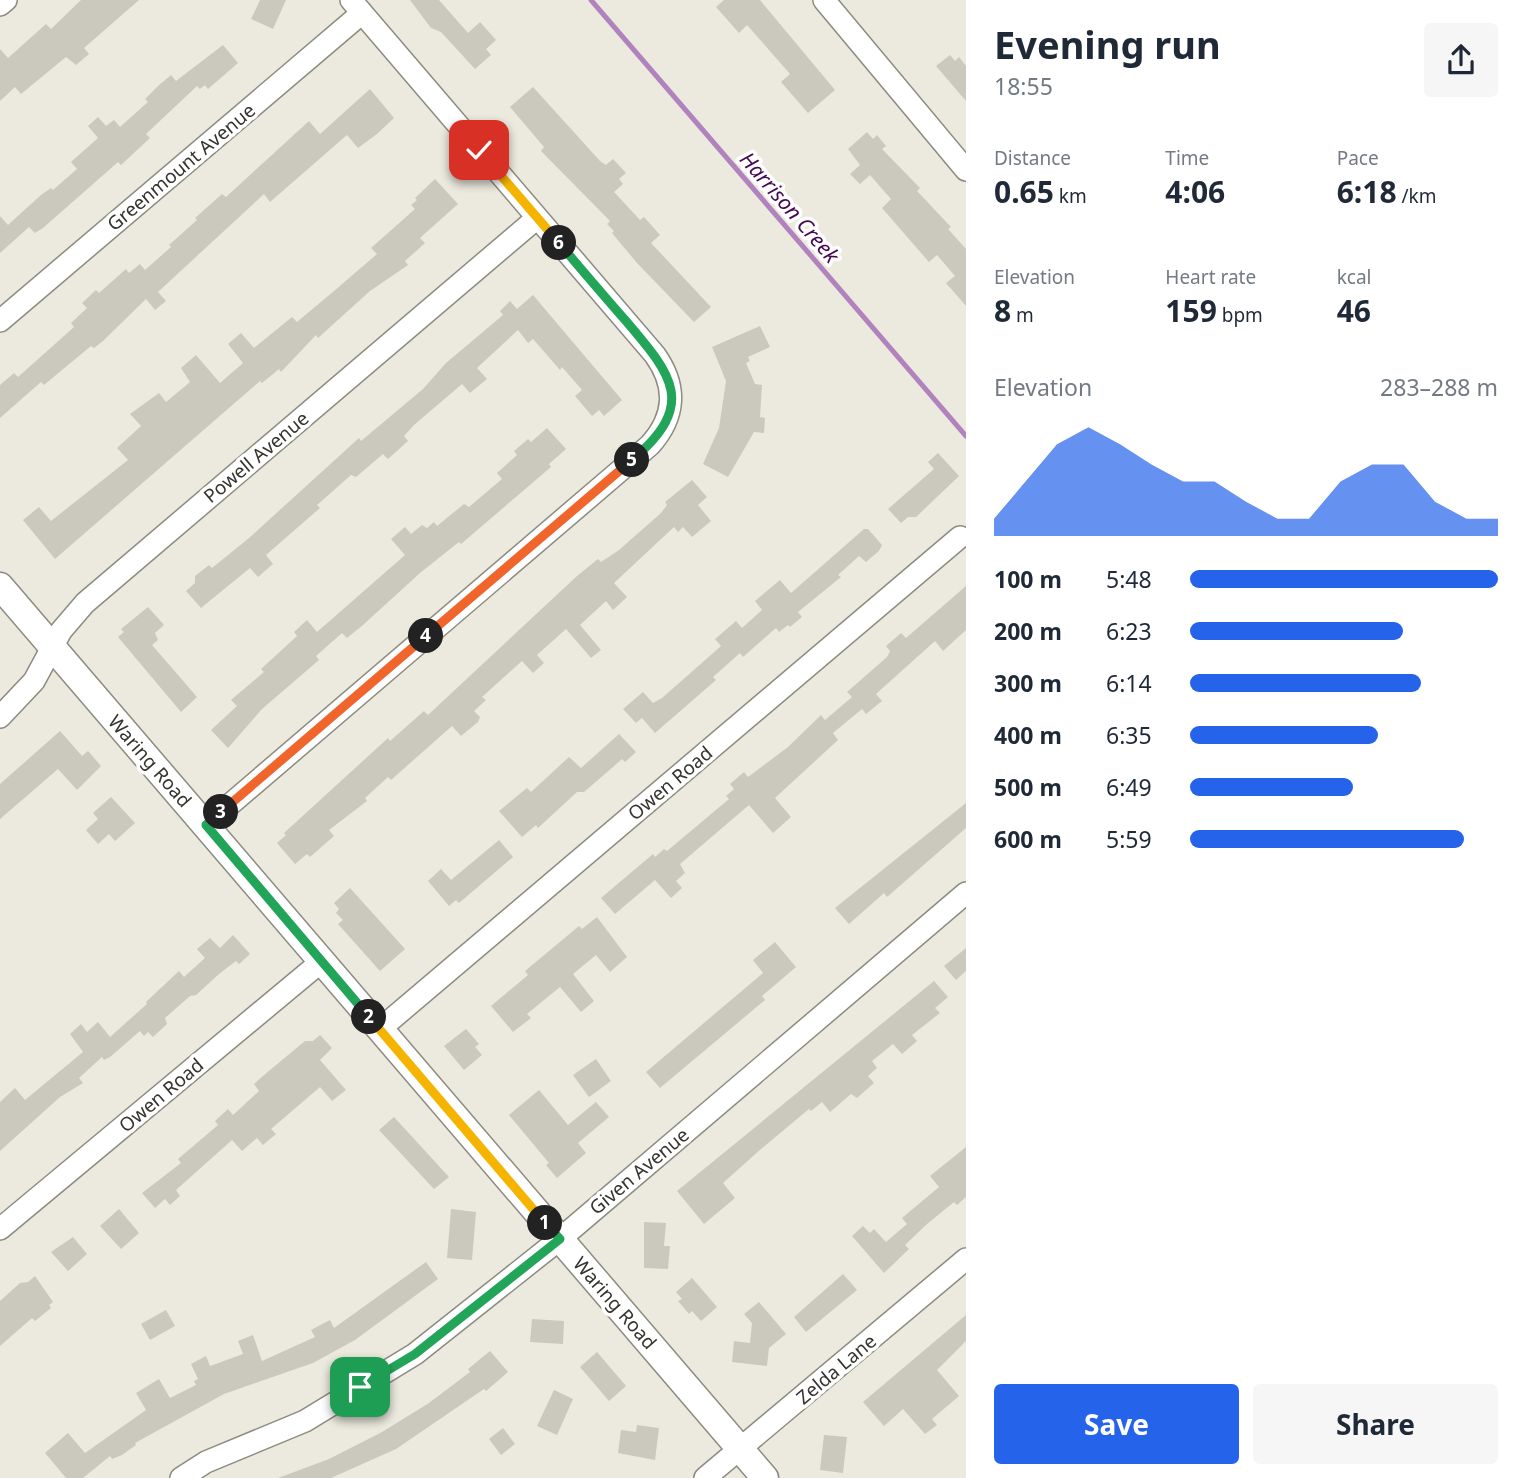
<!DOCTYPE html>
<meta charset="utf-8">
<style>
:root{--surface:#fff;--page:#f6f6f7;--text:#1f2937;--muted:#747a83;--accent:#2563eb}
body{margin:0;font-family:"Noto Sans",sans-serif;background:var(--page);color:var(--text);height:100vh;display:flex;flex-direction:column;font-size:26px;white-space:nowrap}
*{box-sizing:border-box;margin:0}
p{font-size:23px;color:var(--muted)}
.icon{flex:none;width:38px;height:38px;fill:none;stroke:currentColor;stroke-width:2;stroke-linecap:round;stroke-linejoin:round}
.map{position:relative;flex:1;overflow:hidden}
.details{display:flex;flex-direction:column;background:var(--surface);width:560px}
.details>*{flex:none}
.pin{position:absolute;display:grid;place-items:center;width:60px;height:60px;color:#fff;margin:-30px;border-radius:14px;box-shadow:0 4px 10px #0006}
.km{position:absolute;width:35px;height:35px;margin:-18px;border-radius:50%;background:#222;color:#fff;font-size:19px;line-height:35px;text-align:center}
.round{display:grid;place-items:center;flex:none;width:74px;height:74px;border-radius:7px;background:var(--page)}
.head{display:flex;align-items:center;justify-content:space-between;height:119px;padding:0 28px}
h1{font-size:38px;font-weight:700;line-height:52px}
.figures{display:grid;grid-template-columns:repeat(3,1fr);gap:10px;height:119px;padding:7px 28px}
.figures div{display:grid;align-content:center}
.figures b{font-size:30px;font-weight:700}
.figures small{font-size:19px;font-weight:400}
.figures p{font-size:19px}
.chart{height:196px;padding:14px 28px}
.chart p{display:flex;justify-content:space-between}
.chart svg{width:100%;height:126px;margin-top:7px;fill:var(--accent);opacity:.7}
.primary-button{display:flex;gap:14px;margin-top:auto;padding:14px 28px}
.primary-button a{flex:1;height:80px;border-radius:7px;background:var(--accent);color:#fff;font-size:28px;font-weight:700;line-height:80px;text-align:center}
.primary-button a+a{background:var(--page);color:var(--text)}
ul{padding:0 28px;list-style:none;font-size:23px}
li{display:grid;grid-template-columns:112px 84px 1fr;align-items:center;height:52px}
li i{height:18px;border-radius:9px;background:var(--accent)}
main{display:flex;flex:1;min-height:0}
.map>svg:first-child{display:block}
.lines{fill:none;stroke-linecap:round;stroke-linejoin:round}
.stream{stroke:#b183be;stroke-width:5}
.building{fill:#cbc9bd}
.minor-casing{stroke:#8c8b7f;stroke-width:24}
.tertiary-casing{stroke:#8c8b7f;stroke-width:29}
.minor{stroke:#fff;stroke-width:21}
.tertiary{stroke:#fff;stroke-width:26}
.split-1-casing{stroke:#fff;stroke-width:14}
.split-2-casing{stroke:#fff;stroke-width:14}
.split-3-casing{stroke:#fff;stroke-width:14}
.split-4-casing{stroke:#fff;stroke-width:14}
.split-5-casing{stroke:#fff;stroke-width:14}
.split-6-casing{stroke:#fff;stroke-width:14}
.split-7-casing{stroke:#fff;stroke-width:14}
.split-1{stroke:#22a559;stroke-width:9}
.split-2{stroke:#f5b400;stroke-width:9}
.split-3{stroke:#22a559;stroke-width:9}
.split-4{stroke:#f0652b;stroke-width:9}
.split-5{stroke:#f0652b;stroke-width:9}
.split-6{stroke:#22a559;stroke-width:9}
.split-7{stroke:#f5b400;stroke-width:9}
.labels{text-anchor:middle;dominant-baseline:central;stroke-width:7;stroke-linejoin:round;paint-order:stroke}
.street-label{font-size:19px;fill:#35342f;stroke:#fff}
.water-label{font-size:21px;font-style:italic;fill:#440752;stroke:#fff}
</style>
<main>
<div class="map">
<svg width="966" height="1478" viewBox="0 0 966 1478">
<rect width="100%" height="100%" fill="#eceade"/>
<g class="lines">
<path class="stream" d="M591,0L966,436"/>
</g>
<g class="building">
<path d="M81,0H139L84,48L89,54L76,65L66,57L21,94L15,87L0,101V49L8,58L46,24L51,29Z"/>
<path d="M260,0H286L273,29L251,19Z"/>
<path d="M410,0H439L468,33L480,22L496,40L486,49L491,55L475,69L441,32L431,28Z"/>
<path d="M724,0H760L835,90L808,113L781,82L790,74L747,25L739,33L716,7Z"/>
<path d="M223,45L238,63L208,89L205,85L200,89L197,86L146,134L150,138L121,165L118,162L43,228L35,233L29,227L0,253V216L8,225L41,195L51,188L53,190L77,169L71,162L98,138L88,126L98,117L106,126L114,120L120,127L148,102L145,99L158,86L171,75L176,81Z"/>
<path d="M950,55L955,61L959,57L966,66V101L936,66Z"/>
<path d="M533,87L600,161L606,165L613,159L626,173L619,179L623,184L614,192L640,220L644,217L660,235L651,243L711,307L694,322L637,263L612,233L614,231L607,224L610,221L541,151L544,147L510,107Z"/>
<path d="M370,89L394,118L377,134L358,148L347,135L270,202L264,194L158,292L166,301L155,310L146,299L103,341L94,348L91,346L44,385L41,382L0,418V385L14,373L18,377L74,327L71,323L87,308L82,303L96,290L99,293L126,269L129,273L140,264L145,270L171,247L169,245L197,220L195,218L222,194L226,197L309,121L320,134Z"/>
<path d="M867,132L873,139L877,135L886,146L882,149L920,188L917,191L951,227L948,229L966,249V306L946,283L955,276L937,255L929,262L882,208L891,199L870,175L860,184L850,174L860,165L848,149Z"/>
<path d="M435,179L458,204L420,238L425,243L405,261L408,265L370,291L318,338L316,335L281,372L279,369L262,383L260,381L55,559L23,520L39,507L51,521L128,460L117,448L141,426L130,414L159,393L166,402L190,382L181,368L196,355L220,383L243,363L228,344L241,333L254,348L292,317L297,322L334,291L377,254L371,248L415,209L411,205L417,200L415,198Z"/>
<path d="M533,295L622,400L604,416L599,410L592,416L575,396L582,390L562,367L560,370L533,339L528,343L518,330L477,368L487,379L470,393L462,384L414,425L404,436L408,441L388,459L383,454L356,477L351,475L317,505L320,508L266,555L273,564L258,577L250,568L201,608L186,591L195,583V576L209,565L212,568L249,538L359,438L361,441L423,389L446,363L503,315L500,311L510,301L517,309Z"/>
<path d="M760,326L770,347L748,357L750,361L746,363L755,384L762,385L760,417L765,418L764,433L754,432L728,477L703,464L719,428L726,381L712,347Z"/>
<path d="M547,428L566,449L549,464L551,467L461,544L459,542L420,573L363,625L347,638L342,633L316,656L319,660L262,709L228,748L211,730L237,706L231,700L264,672L261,669L297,636L294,632L307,620L317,632L405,555L391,539L405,527L411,534L422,525L427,528L434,522L437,526L464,504L469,507L502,479L497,473L517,455L514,451L528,439L531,442Z"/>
<path d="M938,453L959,476L916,517H908L901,523L888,509L934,469L928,462Z"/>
<path d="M692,480L707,497L698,505L711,521L692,537L683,527L678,532L674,527L614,583L627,597L613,610L606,601L580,625L601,650L591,658L566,629L537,655L544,663L533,673L522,661L482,697L486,700L474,711L480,717L478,722L461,736L452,726L391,780L388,777L365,798L367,801L329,830L334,836L310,857L307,854L295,864L277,843L286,835L284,833L388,738L390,741L424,711L428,715L577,576L598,559L601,562L619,550L661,513L667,505L665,502Z"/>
<path d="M864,529H868L882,545L879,551L866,562L859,556L838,575L841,577L798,612L802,617L790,627L788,625L779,632L776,628L743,657L740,653L713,677L716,680L655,733L642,718L636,723L623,709L643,692L653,703L662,698L721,646L715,639L736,621L742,628L762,610L755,601L780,580L791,593Z"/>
<path d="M966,586V630L943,651L935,641L876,694L882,701L866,714L862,709L833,733L838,740L775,798L791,817L773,833L749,805L680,864L685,873L676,881L682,888L671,898L655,880L615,914L601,898L653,854L655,857L664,849L667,851L729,799L726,796L734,789L730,784L744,772L748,777L788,747L821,715L825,720L852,697L847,692L887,657L890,651L886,646L901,633L906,638Z"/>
<path d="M148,607L164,625L155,633L158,640L152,645L197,697L181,712L118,637L124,632L121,629Z"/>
<path d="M60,731L82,756L88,751L101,766L77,790L58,769L0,819V784Z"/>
<path d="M619,734L636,752L625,762L622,759L613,767L584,792H577L538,828L536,825L522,837L499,811L527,788L531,792L569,757L581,768Z"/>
<path d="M111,797L135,823L115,841L109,834L98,844L86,830L98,819L93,813Z"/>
<path d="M966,803V828L887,897L884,893L849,924L835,908Z"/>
<path d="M499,840L513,857L459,903L456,900L449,906L428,881L441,869L451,880Z"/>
<path d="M350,888L405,949L380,971L338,924L343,920L336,913L339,909L334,903Z"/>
<path d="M597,917L627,957L610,972L596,955L573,974L594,1001L581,1012L560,987L527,1014L531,1018L513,1032L491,1006L528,975L525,971L579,926L582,929Z"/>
<path d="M233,935L250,954L239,964L236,961L219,974L196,995L190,996L165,1018L167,1024L153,1037L148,1032L144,1036L140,1031L110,1057L104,1060L102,1057L79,1078L83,1083L60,1097L0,1151V1102L15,1088L25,1100L83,1052L70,1034L81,1024L87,1032L98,1022L110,1037L147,1004L146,1002L179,971L184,977L205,958L197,949L210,938L220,948Z"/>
<path d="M775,942L796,967L762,996L765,1000L660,1088L646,1072L763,973L753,960Z"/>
<path d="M966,948V971L956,980L944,966Z"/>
<path d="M934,981L948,997L935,1008L940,1013L912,1035L917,1041L902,1054L893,1044L872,1061L877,1068L868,1076L874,1083L857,1098L851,1094L830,1112L822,1102L811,1111L809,1109L761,1149L723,1183L735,1198L704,1224L677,1191Z"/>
<path d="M466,1029L479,1044L475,1047L482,1055L464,1070L444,1046Z"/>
<path d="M320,1035L332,1048L320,1060L346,1090L332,1101L320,1087L271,1129L276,1134L263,1145L257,1138L242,1151L232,1140L176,1190L180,1196L170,1205L165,1199L155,1208L142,1193L181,1163L178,1159L218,1125L215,1121L228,1109L233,1115L259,1091L254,1084L264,1075L305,1041H313Z"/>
<path d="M596,1059L611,1081L589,1097L573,1075Z"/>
<path d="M539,1090L568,1125L596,1102L609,1117L578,1143L586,1153L557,1178L546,1165L549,1163L509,1115Z"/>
<path d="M394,1117L449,1177L434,1189L379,1130Z"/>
<path d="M966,1147V1197L957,1205L954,1202L927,1224L905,1245L909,1249L884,1273L852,1236L863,1226L870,1233L874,1229L886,1242L907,1224L902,1218L939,1187L930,1176Z"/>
<path d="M119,1209L139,1233L121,1249L100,1226Z"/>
<path d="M451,1209L476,1212L472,1260L447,1258Z"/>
<path d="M644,1222L666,1223L664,1246H670L668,1269L644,1268Z"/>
<path d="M73,1237L87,1254L68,1271L51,1252Z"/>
<path d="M426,1262L438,1279L355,1340L313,1363L224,1394L135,1443L136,1445L122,1455L112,1459L110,1456L83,1478H66L45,1453L68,1433L85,1453L146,1410L136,1393L159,1379L170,1398L196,1385L194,1381L198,1379L191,1364L206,1356L210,1366L243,1354L238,1341L253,1335L262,1361L315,1337L311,1330L330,1320L334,1328Z"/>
<path d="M843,1274L857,1290L806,1332L794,1317Z"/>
<path d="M35,1276L53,1302L49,1305L51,1308L35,1321L32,1318L0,1346V1301L20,1283L28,1282Z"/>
<path d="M692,1278L717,1307L701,1321L692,1311L689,1314L678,1301L682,1299L676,1292Z"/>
<path d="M759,1302L786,1334L769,1348L767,1366L732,1362L734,1341L750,1343L752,1323L744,1314Z"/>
<path d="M166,1310L175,1326L150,1340L141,1324Z"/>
<path d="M966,1315V1341L937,1370L959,1396L932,1419L937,1425L925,1434L903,1409L884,1426L863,1402Z"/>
<path d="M532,1319L564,1321L563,1344L530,1342Z"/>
<path d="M490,1351L508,1372L486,1391L484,1389L396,1449L331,1478H278L329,1459L382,1432L429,1403L470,1372L468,1369Z"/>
<path d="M597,1352L626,1386L609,1401L580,1367Z"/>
<path d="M554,1390L573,1399L557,1435L537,1426Z"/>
<path d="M637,1425L659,1428L655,1460L618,1453L621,1430L636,1432Z"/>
<path d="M503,1428L515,1444L501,1455L489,1439Z"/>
<path d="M824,1435L847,1437L843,1473L820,1470Z"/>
</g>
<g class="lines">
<defs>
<g id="minor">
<path d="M824,0L966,170"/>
<path d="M0,5L6,0"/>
<path d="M0,321L362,13"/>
<path d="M0,717L34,681L61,631L85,603L537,218"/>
<path d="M206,825L650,445C676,416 677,386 655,355L351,0"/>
<path d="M380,1029L960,537"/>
<path d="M0,1229L322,961"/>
<path d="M181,1478L206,1462L305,1421L415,1354L560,1239L966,893"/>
<path d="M705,1478L966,1259"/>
</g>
<path id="tertiary" d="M0,586L765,1478"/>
</defs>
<use href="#minor" class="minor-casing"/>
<use href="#tertiary" class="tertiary-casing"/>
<use href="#minor" class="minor"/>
<use href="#tertiary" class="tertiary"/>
</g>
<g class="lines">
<defs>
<path id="split-1" d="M360,1387L415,1354L560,1239L545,1223"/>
<path id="split-2" d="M369,1017L545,1223"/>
<path id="split-3" d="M221,812L206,825L369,1017"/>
<path id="split-4" d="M221,812L426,636"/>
<path id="split-5" d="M426,636L632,460"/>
<path id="split-6" d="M559,243C581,269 603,295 626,321C673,376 697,405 632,460"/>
<path id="split-7" d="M479,150L559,243"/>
</defs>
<use href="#split-1" class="split-1-casing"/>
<use href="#split-2" class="split-2-casing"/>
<use href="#split-3" class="split-3-casing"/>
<use href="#split-4" class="split-4-casing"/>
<use href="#split-5" class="split-5-casing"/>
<use href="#split-6" class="split-6-casing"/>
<use href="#split-7" class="split-7-casing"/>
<use href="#split-1" class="split-1"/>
<use href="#split-2" class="split-2"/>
<use href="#split-3" class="split-3"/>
<use href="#split-4" class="split-4"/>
<use href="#split-5" class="split-5"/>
<use href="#split-6" class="split-6"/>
<use href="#split-7" class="split-7"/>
</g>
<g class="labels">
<g class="street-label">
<text transform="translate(181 167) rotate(-40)">Greenmount Avenue</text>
<text transform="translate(256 457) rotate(-40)">Powell Avenue</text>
<text transform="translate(150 761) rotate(49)">Waring Road</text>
<text transform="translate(670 783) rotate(-40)">Owen Road</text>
<text transform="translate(161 1095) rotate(-40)">Owen Road</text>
<text transform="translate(639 1171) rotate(-40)">Given Avenue</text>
<text transform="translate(615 1303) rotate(49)">Waring Road</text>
<text transform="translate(836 1369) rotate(-40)">Zelda Lane</text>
</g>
<g class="water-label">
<text transform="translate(790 207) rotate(49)">Harrison Creek</text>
</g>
</g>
</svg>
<div class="pin" style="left:360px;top:1387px;background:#1e9e55"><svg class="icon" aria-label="arrive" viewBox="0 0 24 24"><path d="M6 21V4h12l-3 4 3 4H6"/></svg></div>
<div class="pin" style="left:479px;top:150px;background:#d93025"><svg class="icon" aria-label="check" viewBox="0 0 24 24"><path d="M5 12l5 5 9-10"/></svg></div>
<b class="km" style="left:545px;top:1223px">1</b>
<b class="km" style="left:369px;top:1017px">2</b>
<b class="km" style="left:221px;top:812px">3</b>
<b class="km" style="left:426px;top:636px">4</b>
<b class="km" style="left:632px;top:460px">5</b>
<b class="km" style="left:559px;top:243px">6</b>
</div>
<section class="details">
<div class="head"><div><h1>Evening run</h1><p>18:55</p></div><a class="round"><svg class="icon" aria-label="share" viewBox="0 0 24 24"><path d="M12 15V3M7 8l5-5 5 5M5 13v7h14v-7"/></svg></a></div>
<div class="figures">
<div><p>Distance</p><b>0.65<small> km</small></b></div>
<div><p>Time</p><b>4:06</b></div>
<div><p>Pace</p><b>6:18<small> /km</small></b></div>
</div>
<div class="figures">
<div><p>Elevation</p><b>8<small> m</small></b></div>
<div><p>Heart rate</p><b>159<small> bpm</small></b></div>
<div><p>kcal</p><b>46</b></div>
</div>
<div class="chart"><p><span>Elevation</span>283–288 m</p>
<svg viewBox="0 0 160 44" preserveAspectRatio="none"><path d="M0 44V38L10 25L20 12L30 6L40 12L50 19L60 25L70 25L80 32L90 38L100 38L110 25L120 19L130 19L140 32L150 38L160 38V44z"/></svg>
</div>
<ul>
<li><b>100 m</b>5:48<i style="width:100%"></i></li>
<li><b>200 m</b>6:23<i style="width:69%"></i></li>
<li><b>300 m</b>6:14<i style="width:75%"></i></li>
<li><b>400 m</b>6:35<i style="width:61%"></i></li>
<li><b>500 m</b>6:49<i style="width:53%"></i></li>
<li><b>600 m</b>5:59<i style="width:89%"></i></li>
</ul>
<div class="primary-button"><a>Save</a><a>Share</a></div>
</section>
</main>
